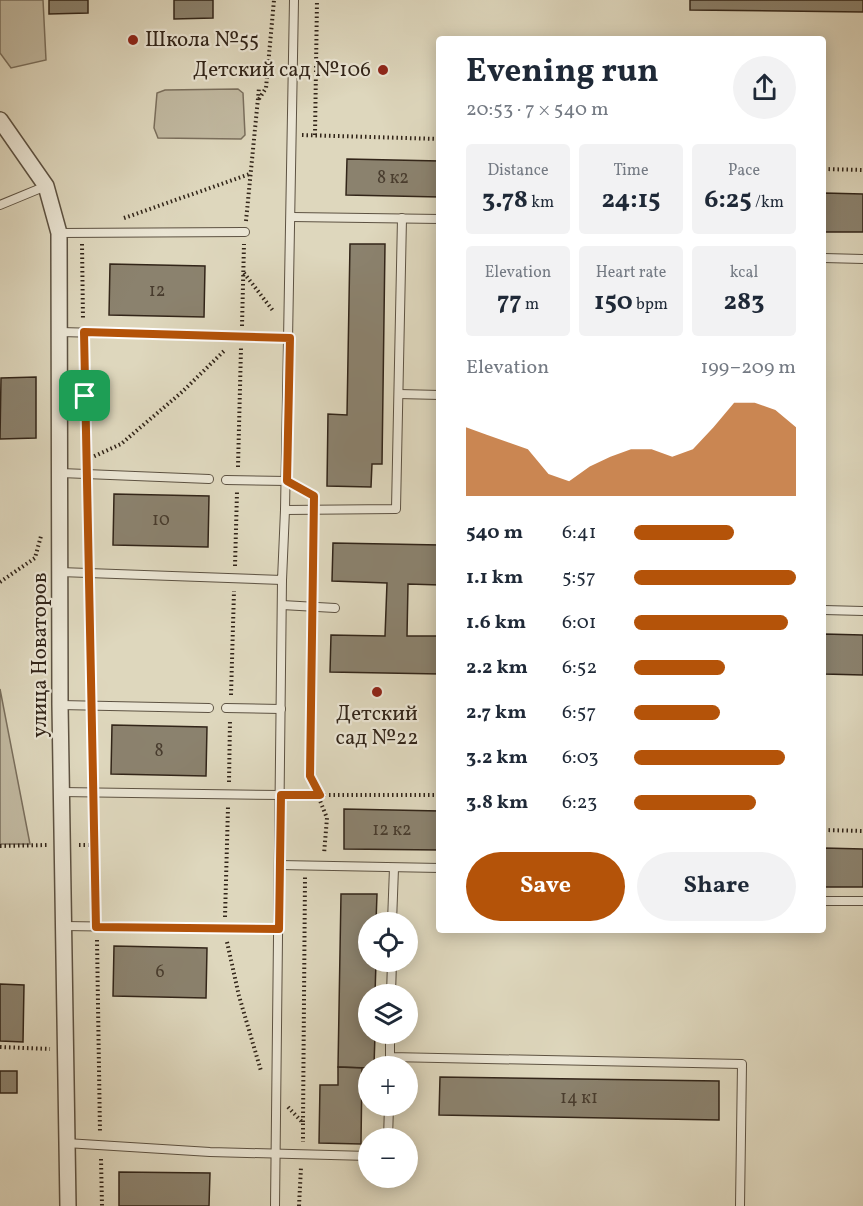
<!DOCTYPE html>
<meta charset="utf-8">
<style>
:root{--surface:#fff;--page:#f2f2f3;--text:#1f2937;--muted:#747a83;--accent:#b45309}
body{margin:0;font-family:Vollkorn,serif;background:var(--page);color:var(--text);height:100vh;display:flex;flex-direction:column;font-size:22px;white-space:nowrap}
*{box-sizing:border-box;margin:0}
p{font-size:20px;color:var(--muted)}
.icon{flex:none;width:33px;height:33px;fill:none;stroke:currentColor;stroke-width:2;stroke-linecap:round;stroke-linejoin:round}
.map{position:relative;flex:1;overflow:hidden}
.details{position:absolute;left:436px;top:36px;width:390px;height:897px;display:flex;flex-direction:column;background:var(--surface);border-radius:6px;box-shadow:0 3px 15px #0003}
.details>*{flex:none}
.controls{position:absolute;left:358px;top:912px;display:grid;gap:12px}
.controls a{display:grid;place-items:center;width:60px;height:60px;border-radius:50%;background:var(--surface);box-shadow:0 3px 15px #0003;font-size:30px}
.pin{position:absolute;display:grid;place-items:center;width:51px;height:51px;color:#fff;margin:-26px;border-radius:12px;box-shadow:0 3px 9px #0006}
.round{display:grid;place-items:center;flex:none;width:63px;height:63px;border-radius:32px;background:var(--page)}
.overview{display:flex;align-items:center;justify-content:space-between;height:102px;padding:0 30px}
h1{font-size:33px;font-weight:700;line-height:45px}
.metrics{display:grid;grid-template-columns:repeat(3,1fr);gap:9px;height:102px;padding:6px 30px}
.metrics div{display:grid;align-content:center;border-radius:6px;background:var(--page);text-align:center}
.metrics b{font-size:26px;font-weight:700}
.metrics small{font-size:16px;font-weight:400}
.metrics p{font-size:16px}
.chart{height:168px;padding:12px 30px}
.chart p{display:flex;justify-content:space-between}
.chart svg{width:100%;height:108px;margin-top:6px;fill:var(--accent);opacity:.7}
.primary-button{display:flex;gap:12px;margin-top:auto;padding:12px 30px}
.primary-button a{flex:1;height:69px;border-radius:36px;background:var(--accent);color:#fff;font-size:24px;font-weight:700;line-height:69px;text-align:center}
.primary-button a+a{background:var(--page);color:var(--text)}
ul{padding:0 30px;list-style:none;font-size:20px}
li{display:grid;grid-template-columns:96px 72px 1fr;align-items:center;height:45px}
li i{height:15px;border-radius:8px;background:var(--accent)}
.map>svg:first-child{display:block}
.green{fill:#c1b9a1;stroke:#7a6f5d;stroke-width:1.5}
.building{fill:#8b826e;stroke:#322519;stroke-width:1.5}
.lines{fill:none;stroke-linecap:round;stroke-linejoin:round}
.service-casing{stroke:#5d5242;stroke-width:10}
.minor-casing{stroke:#5d5242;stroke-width:18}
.path{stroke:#322519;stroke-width:4;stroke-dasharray:1.5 3;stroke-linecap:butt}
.service{stroke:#eae5d4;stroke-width:8}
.minor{stroke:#eae5d4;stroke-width:15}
.route-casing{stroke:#fff;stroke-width:12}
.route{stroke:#b45309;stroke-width:8}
.poi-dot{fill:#8f2418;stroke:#eae5d4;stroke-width:2}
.labels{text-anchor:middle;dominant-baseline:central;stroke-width:4.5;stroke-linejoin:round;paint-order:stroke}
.number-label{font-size:18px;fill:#483c2e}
.poi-label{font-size:21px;fill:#322519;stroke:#eae5d4;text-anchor:start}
.street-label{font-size:21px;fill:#322519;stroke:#eae5d4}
</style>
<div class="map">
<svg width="863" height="1206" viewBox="0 0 863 1206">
<rect width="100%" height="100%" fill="#ded7bd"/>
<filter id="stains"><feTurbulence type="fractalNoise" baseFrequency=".00333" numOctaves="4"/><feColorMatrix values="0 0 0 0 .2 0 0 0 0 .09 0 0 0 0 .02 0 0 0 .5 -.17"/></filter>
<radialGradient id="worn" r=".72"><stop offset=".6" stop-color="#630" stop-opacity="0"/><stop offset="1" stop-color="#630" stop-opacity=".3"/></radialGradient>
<g class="green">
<path d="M0,0H43L46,60L11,68L0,53Z"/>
<path d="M238,89L243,93L245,135L241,139L158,138L154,128L157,93L165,90Z"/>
<path d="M0,689L30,844H0Z"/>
</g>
<g class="building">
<path d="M49,0H88V13L49,14Z"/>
<path d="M174,0H213V18L174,19Z"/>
<path d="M690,0H863V12L690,10Z"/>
<path d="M347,159L440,161V197L346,195Z"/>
<path d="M824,193L863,194V232H824Z"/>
<path d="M350,244H385L382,464H372L371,487L327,486L328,414L347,415Z"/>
<path d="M110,264L205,266L204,317L109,315Z"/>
<path d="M36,377V438L0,439L1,378Z"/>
<path d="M114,494L209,496L208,547L113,545Z"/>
<path d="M333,543L440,545V585L408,584L407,636H440V674L330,672L331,635L385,636L387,583L332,581Z"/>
<path d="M824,634L863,635V675L824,674Z"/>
<path d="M112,725L207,727L206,776L111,774Z"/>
<path d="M344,809L440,811V850L344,849Z"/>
<path d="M824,848L863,849V887H824Z"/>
<path d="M341,894H377L376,922H369V962H376L375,994H369V1034H375L374,1066L369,1068L338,1067Z"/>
<path d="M114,946L207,948L206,998L113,996Z"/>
<path d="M0,984L24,985L23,1042L0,1041Z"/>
<path d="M338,1067L362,1068L361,1144L319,1143L320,1085H338Z"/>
<rect x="0" y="1071" width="17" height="22"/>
<path d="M440,1077L719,1081V1120L439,1115Z"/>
<path d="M119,1172L210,1173L209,1206H119Z"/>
</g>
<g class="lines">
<defs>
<g id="service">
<path d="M0,205L46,186"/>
<path d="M292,217L440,219"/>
<path d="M59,233L245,232"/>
<path d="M824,258L863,259"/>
<path d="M60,332L290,338"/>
<path d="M399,394L440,395"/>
<path d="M61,473L209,479"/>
<path d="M226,480L287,481"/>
<path d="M285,510L294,0"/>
<path d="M60,572L282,580L285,510L396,509L402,218"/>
<path d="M282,605L335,608"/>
<path d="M824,610L863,611"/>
<path d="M60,705L209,708"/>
<path d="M226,708L281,709"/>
<path d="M61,792L281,795"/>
<path d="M280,865L440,868"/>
<path d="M824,901H863"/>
<path d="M392,922L394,868"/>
<path d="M64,926L279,929"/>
<path d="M391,994L392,962"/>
<path d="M390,1034V1057L742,1064L740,1206"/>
<path d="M389,1066L390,1057"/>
<path d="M388,1138L389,1106"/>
<path d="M66,1143L210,1152L369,1156"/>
<path d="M275,1206L282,580"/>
</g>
<path id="minor" d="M0,120L46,186L59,233L60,705L68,1206"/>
</defs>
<use href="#service" class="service-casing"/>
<use href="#minor" class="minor-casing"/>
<g class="path">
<path d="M259,99L266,88L274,0"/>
<path d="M302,135L440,139"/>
<path d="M315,135L317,0"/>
<path d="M824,169L863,170"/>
<path d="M124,218L250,174"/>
<path d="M246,221L259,88"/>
<path d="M82,244L83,320"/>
<path d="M244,273L274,312"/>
<path d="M242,326L244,244"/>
<path d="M84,346L87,461"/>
<path d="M86,460L121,444L182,392L225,350"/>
<path d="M238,467L241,348"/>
<path d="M87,487L88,560"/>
<path d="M299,487L313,495"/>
<path d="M235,566L237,492"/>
<path d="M0,582L35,558L41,536"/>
<path d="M89,586L91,692"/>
<path d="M313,594L314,523"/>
<path d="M312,619L310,776L327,818L324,854"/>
<path d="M231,695L234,591"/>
<path d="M92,718L93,779"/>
<path d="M229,782L230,720"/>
<path d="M293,795H440"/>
<path d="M93,805L96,914"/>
<path d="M824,830L863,831"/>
<path d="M79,845H94"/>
<path d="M0,846L47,845"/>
<path d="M225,917L228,807"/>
<path d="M97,940L100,1133"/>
<path d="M227,942L239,996L261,1071"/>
<path d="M0,1047L50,1049"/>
<path d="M288,1107L303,1123V1142"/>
<path d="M303,1122L305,877"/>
<path d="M101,1159L102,1206"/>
<path d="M299,1206L301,1167"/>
</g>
<use href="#service" class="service"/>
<use href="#minor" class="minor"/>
</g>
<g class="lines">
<defs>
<path id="route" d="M84,332L290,338L287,481L314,496L310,776L320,795H281L279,929L96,927Z"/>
</defs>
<use href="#route" class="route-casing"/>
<use href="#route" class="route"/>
</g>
<g class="poi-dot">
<circle cx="133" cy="40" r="6"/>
<circle cx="383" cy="70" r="6"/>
<circle cx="377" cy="692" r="6"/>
</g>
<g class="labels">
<g class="number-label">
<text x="393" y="178">8 к2</text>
<text x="157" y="291">12</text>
<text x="161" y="520">10</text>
<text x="159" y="751">8</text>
<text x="392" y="830">12 к2</text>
<text x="160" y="972">6</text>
<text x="579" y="1098">14 к1</text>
</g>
<g class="poi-label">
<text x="145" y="40">Школа №55</text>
<text x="371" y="70" text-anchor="end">Детский сад №106</text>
<text x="377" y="714" text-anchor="middle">Детский<tspan x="377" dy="24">сад №22</tspan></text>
</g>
<g class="street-label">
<text transform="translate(40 655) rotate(-90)">улица Новаторов</text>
</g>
</g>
<rect width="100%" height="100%" filter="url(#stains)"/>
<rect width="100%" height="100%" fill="url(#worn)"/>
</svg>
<div class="controls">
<a><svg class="icon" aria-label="locate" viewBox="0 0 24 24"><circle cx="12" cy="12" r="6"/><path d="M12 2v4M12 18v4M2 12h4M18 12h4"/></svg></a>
<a><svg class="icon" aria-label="layers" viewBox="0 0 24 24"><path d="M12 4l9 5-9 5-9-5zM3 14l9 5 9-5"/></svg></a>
<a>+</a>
<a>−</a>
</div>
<div class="pin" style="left:85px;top:396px;background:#1e9e55"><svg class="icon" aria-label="arrive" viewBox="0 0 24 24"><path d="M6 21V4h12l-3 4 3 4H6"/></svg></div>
<section class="details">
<div class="overview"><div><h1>Evening run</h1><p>20:53 · 7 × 540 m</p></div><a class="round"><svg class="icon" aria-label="share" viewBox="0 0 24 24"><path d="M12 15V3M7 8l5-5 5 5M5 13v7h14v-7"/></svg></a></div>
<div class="metrics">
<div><p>Distance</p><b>3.78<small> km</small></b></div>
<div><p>Time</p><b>24:15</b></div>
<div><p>Pace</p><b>6:25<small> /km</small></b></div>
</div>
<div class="metrics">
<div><p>Elevation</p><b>77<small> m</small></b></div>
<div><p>Heart rate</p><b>150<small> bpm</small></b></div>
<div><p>kcal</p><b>283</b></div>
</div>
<div class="chart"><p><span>Elevation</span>199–209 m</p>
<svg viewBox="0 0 160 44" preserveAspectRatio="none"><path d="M0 44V16L10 19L20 22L30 25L40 35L50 38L60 32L70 28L80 25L90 25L100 28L110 25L120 16L130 6L140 6L150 9L160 16V44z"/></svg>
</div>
<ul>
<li><b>540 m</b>6:41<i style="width:62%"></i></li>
<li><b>1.1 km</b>5:57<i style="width:100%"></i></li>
<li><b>1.6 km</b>6:01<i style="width:95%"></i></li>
<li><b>2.2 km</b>6:52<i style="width:56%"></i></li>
<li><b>2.7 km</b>6:57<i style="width:53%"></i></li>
<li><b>3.2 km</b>6:03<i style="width:93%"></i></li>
<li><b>3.8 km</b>6:23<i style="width:75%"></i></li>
</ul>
<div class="primary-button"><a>Save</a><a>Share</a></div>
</section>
</div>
